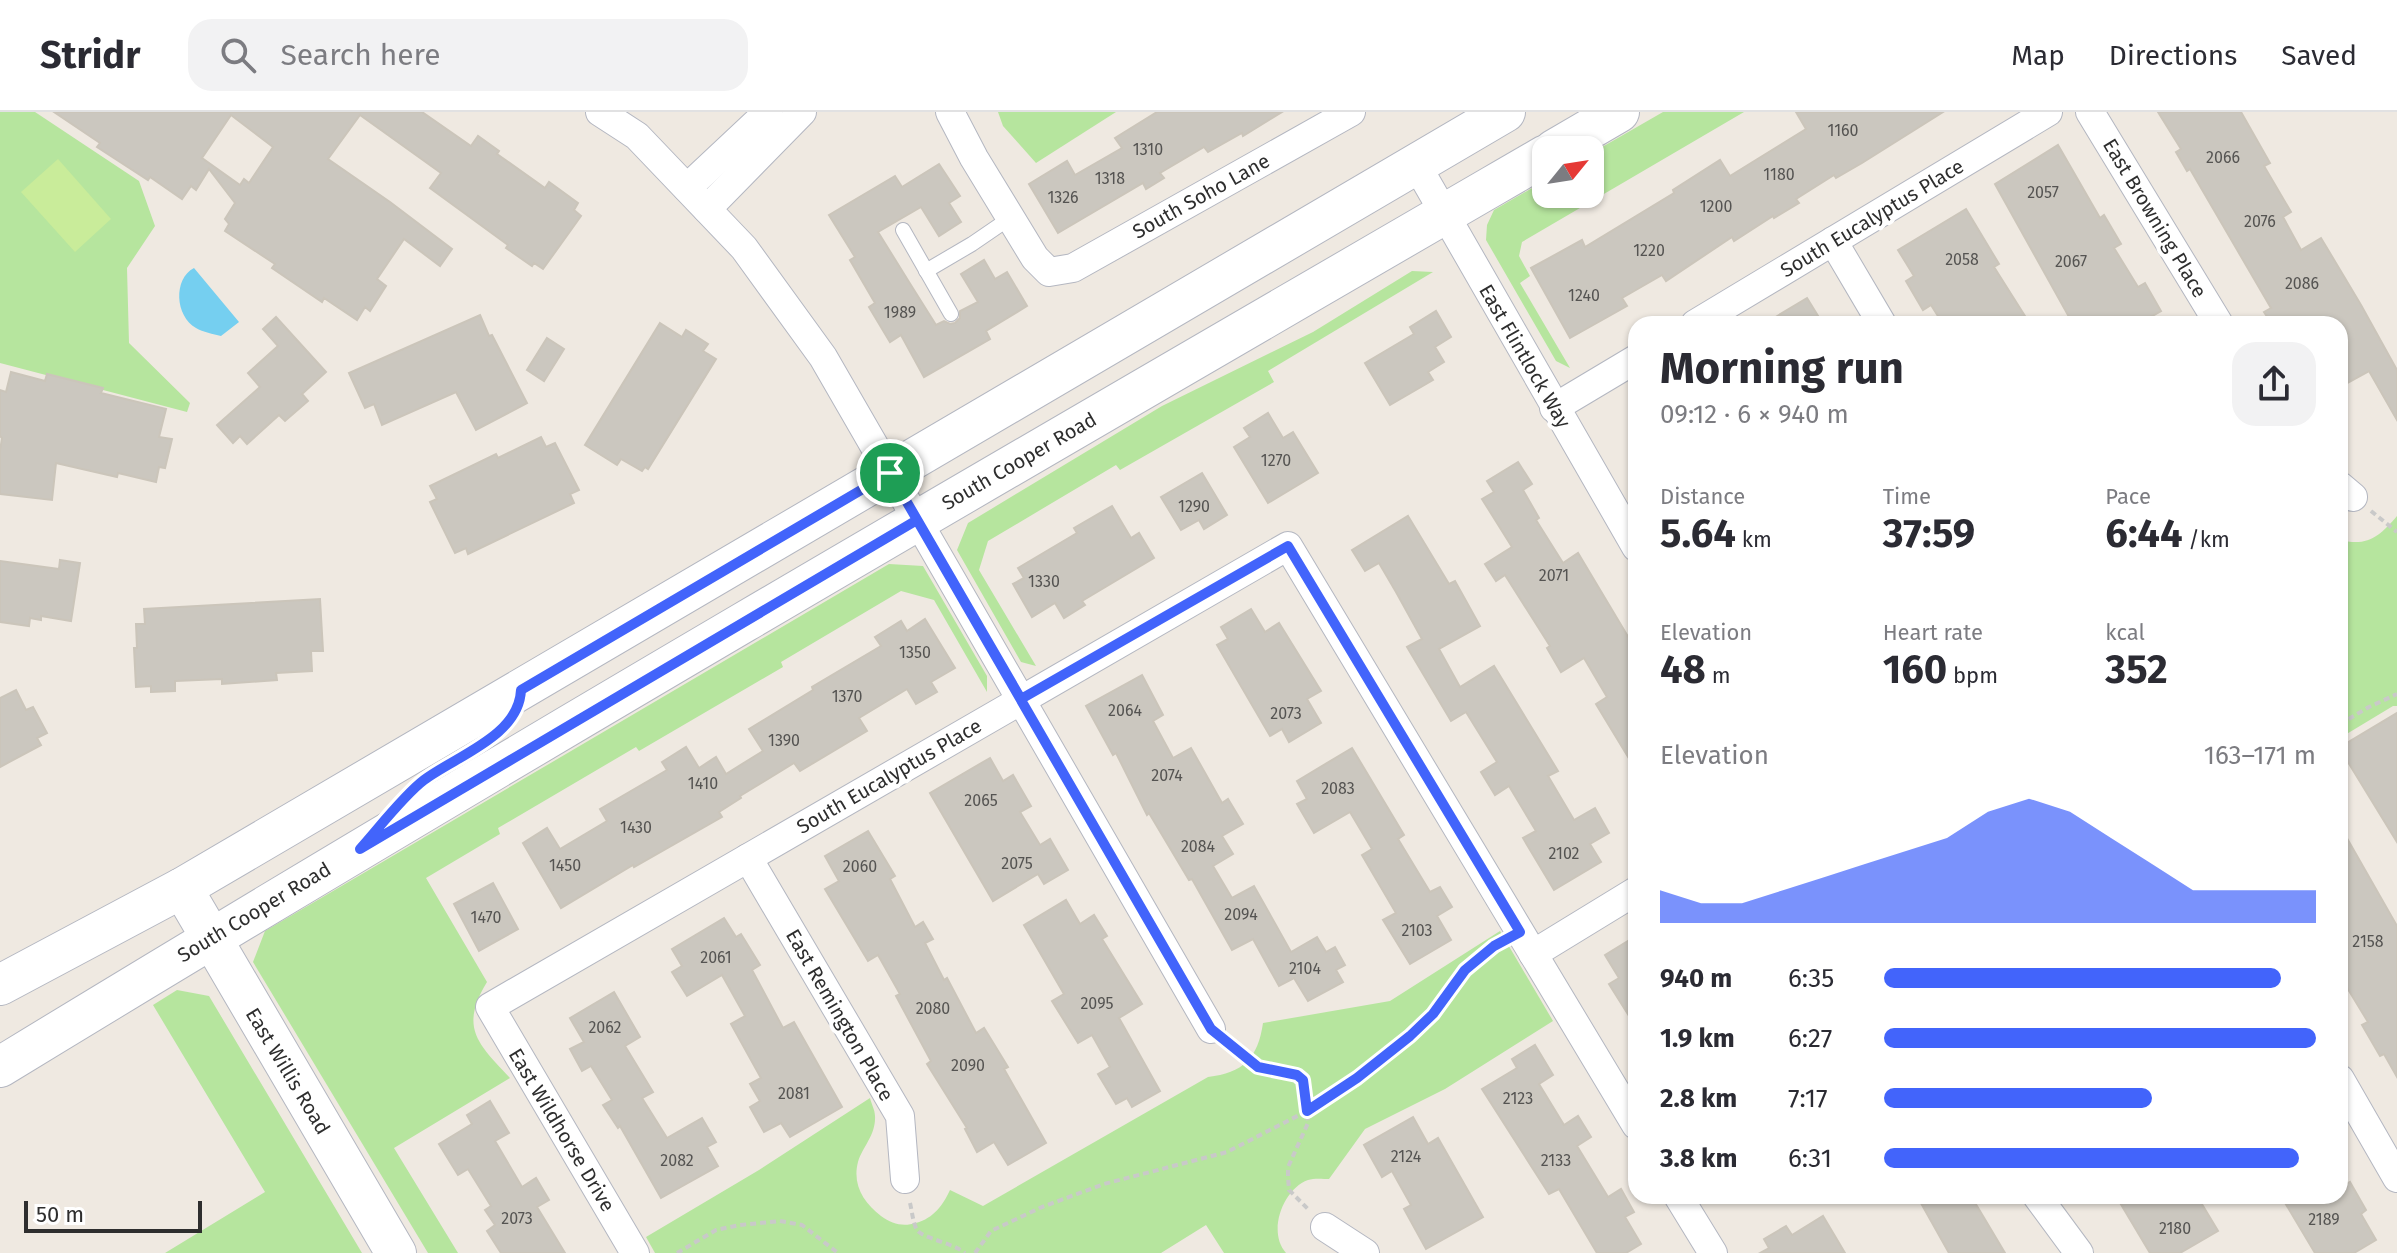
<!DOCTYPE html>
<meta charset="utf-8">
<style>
:root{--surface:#fff;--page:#f2f2f3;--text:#2b2b33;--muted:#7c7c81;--line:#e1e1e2;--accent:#4264fb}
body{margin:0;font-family:"Fira Sans",sans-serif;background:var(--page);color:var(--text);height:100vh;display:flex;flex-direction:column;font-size:30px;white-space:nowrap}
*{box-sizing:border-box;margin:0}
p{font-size:26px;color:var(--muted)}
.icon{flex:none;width:44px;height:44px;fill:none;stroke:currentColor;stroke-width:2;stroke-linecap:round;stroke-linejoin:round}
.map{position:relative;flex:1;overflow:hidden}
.sheet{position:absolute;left:1628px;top:204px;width:720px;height:888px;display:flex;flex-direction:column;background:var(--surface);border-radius:24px;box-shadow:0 2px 6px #0004}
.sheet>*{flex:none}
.needle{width:52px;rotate:60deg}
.tools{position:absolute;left:1532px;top:24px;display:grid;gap:16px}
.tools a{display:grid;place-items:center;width:72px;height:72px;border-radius:16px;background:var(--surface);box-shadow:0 2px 6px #0004;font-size:40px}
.scale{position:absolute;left:24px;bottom:20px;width:178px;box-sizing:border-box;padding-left:8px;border:4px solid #2e2e2e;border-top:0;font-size:22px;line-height:28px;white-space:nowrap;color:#2e2e2e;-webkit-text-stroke:6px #fff;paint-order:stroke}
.pin{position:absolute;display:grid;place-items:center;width:68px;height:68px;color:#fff;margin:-34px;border:4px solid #fff;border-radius:50%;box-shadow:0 2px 8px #0007}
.round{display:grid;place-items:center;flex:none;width:84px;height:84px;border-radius:24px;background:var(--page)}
.head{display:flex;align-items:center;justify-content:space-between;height:136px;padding:0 32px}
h1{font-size:44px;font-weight:700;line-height:60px}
.metrics{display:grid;grid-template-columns:repeat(3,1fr);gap:12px;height:136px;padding:8px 32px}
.metrics div{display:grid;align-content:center}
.metrics b{font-size:40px;font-weight:700}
.metrics small{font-size:22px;font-weight:400}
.metrics p{font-size:22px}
.chart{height:224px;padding:16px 32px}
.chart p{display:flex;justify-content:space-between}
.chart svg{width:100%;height:144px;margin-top:8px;fill:var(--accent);opacity:.7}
ul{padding:0 32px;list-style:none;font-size:26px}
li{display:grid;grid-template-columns:128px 96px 1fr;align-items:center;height:60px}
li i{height:20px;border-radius:10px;background:var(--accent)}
header{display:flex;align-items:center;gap:48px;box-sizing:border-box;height:112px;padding:0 40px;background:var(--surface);border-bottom:2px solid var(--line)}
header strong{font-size:38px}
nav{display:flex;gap:44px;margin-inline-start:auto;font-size:28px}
.search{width:560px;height:72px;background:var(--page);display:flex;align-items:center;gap:20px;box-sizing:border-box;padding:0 28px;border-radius:24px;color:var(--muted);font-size:30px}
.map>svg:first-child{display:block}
.green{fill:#b6e59e}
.pitch{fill:#c9ec9a}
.water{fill:#75cff0}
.building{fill:#cbc7bf;stroke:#cbc5ba;stroke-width:2;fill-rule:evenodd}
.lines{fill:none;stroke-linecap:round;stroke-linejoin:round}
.lane-casing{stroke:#b4b7c1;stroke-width:16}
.street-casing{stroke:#b4b7c1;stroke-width:30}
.secondary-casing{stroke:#b4b7c1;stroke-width:42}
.path{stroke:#c9c9c9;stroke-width:4;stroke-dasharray:6 4;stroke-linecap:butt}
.lane{stroke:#fff;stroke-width:14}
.street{stroke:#fff;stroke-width:28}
.secondary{stroke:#fff;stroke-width:40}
.route-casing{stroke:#fff;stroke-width:16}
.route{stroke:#4264fb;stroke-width:10}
.labels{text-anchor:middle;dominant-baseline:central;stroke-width:8;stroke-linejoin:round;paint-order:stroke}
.number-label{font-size:16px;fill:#555452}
.street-label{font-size:20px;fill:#2e2e2e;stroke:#fff}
</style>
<header>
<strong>Stridr</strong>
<div class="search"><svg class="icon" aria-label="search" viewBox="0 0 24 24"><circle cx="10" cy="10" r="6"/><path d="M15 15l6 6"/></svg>Search here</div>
<nav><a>Map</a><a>Directions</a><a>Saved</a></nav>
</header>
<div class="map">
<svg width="2397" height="1141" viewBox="0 0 2397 1141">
<rect width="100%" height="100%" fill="#efe9e1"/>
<g class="green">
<path d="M0,0H35L139,69L155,114L127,156L129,231L190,291L187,300L0,251Z"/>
<path d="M998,0H1116L1036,51L1003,14Z"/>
<path d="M1663,0H1744L1522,130L1519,144L1530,164L1520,171L1570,256L1556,249L1486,128L1487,113L1494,98L1546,68V82H1590V42Z"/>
<path d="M1412,159L1433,160L1268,259L1274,270L1120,358L1116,353L988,429L979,458L1036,554L1021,550L957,438L968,411L1162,294L1313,220Z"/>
<path d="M2397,404V594H2393L2340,626V428C2368,435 2380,424 2397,404Z"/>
<path d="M889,452L923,454L987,564V580L934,488L901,479L781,550L783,555L639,639L636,635L498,716L500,722L426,766L487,870C459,916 478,932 510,966L394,1036L458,1141H428L253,850L265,819Z"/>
<path d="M1500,819L1553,909L1445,977L1365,1017L1329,1067C1323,1067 1314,1066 1308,1068C1283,1077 1267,1120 1286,1141H1224L1206,1113L1161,1141H655L646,1125L759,1058L870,986C871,991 875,998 875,1004C876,1023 863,1034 858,1050C852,1073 864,1091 881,1104C892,1112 903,1115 916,1111C934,1106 943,1093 950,1078L983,1094L1208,965C1243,961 1258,946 1263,911L1390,889Z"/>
<path d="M177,878L209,884L362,1141H165L265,1080L153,893Z"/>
</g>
<path class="pitch" d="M58,47L111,107L75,140L21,80Z"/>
<path class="water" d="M194,156L239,210L221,224C213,222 203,220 196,216C175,204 173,167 194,156Z"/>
<g class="building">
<path d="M54,0H422L471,34L478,24L499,39L497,42L545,76L549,70L578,91L574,98L581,104L543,157L534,151L532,154L506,136L508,133L430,76L441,61L360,3L328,47L390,90L452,137L440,154L404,127L377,167L386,174L370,199L365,195L357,208L324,186L322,190L272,156L275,152L225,119L229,112L225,107L235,91L209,57L196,78L191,74L182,87L150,65L148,68L97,35L100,31ZM231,3L273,35L249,71L244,67L240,73L202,46Z"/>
<path d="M1157,0H1282L1243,24L1242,21L1208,40L1204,35L1160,61L1164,66L1146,77L1143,71L1058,121L1029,72L1067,49L1075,63L1122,36L1115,26Z"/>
<path d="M1796,0H1943L1862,51L1836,66L1834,63L1796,87L1799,91L1774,106L1773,104L1734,129L1732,125L1666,169L1662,163L1622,186L1627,194L1570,226L1531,156L1582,128L1585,135L1674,81L1673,78L1720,48L1730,64L1806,17Z"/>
<path d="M2158,0H2241L2270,51L2264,54L2291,100L2283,105L2301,138L2321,126L2361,193L2397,258V308L2369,259L2340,275V212H2272L2264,200L2271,196L2190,57L2187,59L2176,40L2181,37Z"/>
<path d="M2058,33L2100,106L2104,103L2121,132L2114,136L2138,175L2145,171L2161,199L2138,212H2073L1995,72Z"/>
<path d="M939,52L960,84L949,91L961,110L939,124L921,95L878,120L909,170L936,213L944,209L950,212L955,211L960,206V199L978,190L961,162L984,148L995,167L1007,160L1027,194L986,219L990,227L924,265L901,223L890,230L869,195L875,191L850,148L855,145L829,103L895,64L902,75Z"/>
<path d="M1966,97L1999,152L1994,155L2030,212H1943L1931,193L1923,198L1906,169L1914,164L1898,138Z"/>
<path d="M1807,186L1823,212H1764Z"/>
<path d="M1436,199L1451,225L1435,235L1444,250L1428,260L1433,268L1390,293L1365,251L1414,222L1410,215Z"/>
<path d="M480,203L489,224L492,223L527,291L476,318L456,280L382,313L374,292L365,296L349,261Z"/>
<path d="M276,205L326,260L302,282L308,289L285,309L279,303L247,332L240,324L233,331L217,313L260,275L248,261L278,234L263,217Z"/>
<path d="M660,211L682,225L686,218L708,232L703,239L716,247L648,357L645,355L642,359L621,347L617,353L585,333Z"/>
<path d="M547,226L564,237L544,269L527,258Z"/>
<path d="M11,260L45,269L47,262L103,276L101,281L166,297L159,325L172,327L165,356L159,355L156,370L118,361L117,365L56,351L52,388L0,382V339L2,326L0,324V278L6,280Z"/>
<path d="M1268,301L1283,326L1293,320L1318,361L1268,391L1234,335L1250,325L1244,316Z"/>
<path d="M541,325L546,335L555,331L579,378L570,382L574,391L468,442L466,436L455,441L430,390L437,387L430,374L496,342L498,346Z"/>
<path d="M1518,350L1532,372L1523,378L1539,406L1536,408L1563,451L1578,441L1636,538V658L1596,592L1607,585L1584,546L1561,560L1547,536L1550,534L1505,463L1496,469L1485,452L1512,435L1482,387L1494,380L1487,369Z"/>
<path d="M1202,361L1227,403L1204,417L1199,408L1181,418L1161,385Z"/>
<path d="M1112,394L1131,426L1139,421L1154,446L1082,489L1085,493L1064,506L1055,491L1032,505L1013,472L1024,466L1018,456L1077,421L1074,416Z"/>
<path d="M1408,404L1449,472L1455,469L1480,514L1439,537L1460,575L1494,554L1558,659L1548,664L1574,708L1595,696L1609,721L1590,732L1601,750L1554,778L1523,726L1536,719L1509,674L1495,683L1481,660L1497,650L1466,600L1451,609L1407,535L1422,527L1396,480L1379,451L1365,459L1352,438Z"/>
<path d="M60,448L80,451L71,509L41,504V508L30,506L29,514L0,510V449L59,457Z"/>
<path d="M320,487L323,539H311L312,559L276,561L277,568L222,572V567L175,569V579L151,580V574L136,575L134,536H137L136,512H145L144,497Z"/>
<path d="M1251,497L1265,520L1279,511L1321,579L1307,587L1321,611L1289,630L1282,617L1270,624L1217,533L1228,527L1221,515Z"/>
<path d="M925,507L955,556L931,570L937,580L916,592L907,577L859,606L867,619L800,659L794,651L740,684L741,686L719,700L722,705L634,755L633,753L561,796L523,731L547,716L560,737L607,709L600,697L667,658L662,650L686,635L699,656L716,645L726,662L763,639L749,617L813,578L812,575L881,534L875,525L901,509L907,519Z"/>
<path d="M1142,563L1163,603L1153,609L1173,646L1191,636L1222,691L1228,687L1243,712L1222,724L1233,742L1213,754L1232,786L1254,774L1291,840L1317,825L1326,840L1335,835L1345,853L1336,858L1343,870L1308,889L1294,866L1279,874L1253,827L1232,838L1192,767L1189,768L1149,701L1147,703L1116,641L1113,643L1086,594Z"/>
<path d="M16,578L26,598L33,595L47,621L37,626L41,633L0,655V586Z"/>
<path d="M2397,601V730L2340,637V635Z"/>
<path d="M1352,636L1404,723L1398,727L1430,780L1440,775L1452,795L1437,804L1451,828L1410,852L1383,808L1396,801L1362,743L1372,737L1350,700L1314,721L1297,692L1307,687L1297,669Z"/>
<path d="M990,646L1003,669L1013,663L1031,694L1020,700L1040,733L1050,727L1068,758L1044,772L1038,762L993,789L930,681Z"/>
<path d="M2340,714L2397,814V965L2384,942L2380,944L2362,913L2368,910L2340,864Z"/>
<path d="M868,719L895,764L890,767L915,815L923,810L933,827L925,831L944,868L947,866L976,921L984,916L1008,955L1004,957L1046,1031L1008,1053L994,1030L977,1040L965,1017L967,1016L927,952L931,949L896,884L900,882L878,843L868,849L825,777L839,769L825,744Z"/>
<path d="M493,771L518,817L479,839L454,792Z"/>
<path d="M1066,788L1080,812L1094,803L1107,824L1102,827L1142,892L1119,906L1160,979L1132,995L1127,986L1116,992L1098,962L1110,955L1092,923L1078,931L1052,889L1064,882L1024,813Z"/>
<path d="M724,806L736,825L741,822L760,853L752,858L783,916L794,910L842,995L790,1025L781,1011L764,1020L750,995L760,989L750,972L761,966L731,912L745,904L722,863L687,884L672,860L682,854L672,837Z"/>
<path d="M1636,824V915L1609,872L1619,866L1605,843Z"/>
<path d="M614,880L640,925L625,934L653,980L642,986L667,1026L702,1006L716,1030L707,1035L718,1054L661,1086L620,1014L618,1016L603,993L612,988L591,954L582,959L570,937L584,930L570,906Z"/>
<path d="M1535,933L1553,963L1539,972L1564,1013L1578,1004L1591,1025L1577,1034L1608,1085L1621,1077L1634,1100L1625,1105L1641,1132L1626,1141H1597L1559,1077L1549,1082L1482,977L1517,956L1512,947Z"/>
<path d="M490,989L509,1021L495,1029L522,1075L536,1066L549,1088L537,1095L565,1141H501L487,1119L495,1113L485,1098L491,1094L468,1057L458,1063L439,1032L472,1012L467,1003Z"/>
<path d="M1413,1005L1428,1032L1438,1026L1483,1105L1426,1137L1404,1097L1411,1093L1392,1059L1382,1065L1364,1033Z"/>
<path d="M2350,1070L2366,1098L2361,1102L2376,1128L2354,1141H2315L2281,1084H2340V1076Z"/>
<path d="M1917,1084H1971L2005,1141H1949Z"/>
<path d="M2116,1084H2197L2218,1119L2180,1141H2150Z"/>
<path d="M1823,1104L1845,1141H1760L1769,1136L1764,1127L1786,1114L1792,1123Z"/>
</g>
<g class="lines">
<defs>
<g id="lane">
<path d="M903,118L951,202"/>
<path d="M926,159L972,132L1010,106"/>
</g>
<g id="street">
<path d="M600,0L637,24L744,136L823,245L1211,917"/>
<path d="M950,0L974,46L1035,146L1049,160L1073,156L1351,0"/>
<path d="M2090,0L2219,212"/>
<path d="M1416,52L1636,435"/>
<path d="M687,76L768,0"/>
<path d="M707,97L802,0"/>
<path d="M1833,129L1882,212"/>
<path d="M1695,212L2048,0"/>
<path d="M1554,296L1636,247"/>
<path d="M2340,374L2353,385"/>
<path d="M748,746L900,1004L905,1067"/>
<path d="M1533,842L1636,779"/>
<path d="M2340,967L2397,1066"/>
<path d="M1678,1084L1713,1141"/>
<path d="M2037,1084L2079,1141"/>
<path d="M1325,1115L1365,1141"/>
<path d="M635,1141L490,895L1288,434L1636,1013"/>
</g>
<g id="secondary">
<path d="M1554,38L1619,0"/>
<path d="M182,776L396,1141"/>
<path d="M0,873L182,776L1505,0"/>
<path d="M0,955C511,643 1029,343 1546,43"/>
</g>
</defs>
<use href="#lane" class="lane-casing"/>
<use href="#street" class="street-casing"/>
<use href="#secondary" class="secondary-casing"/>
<g class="path">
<path d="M2371,399L2397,420"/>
<path d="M2340,612L2369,595L2397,582"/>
<path d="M1230,932L1258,955L1297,963L1303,968L1307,999L1357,966L1410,924L1433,902L1465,858L1497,833"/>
<path d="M910,1091C912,1099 913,1111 917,1118C922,1126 953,1131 965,1141"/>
<path d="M677,1141L716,1118L740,1113L780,1109L802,1113L838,1141"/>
<path d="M975,1141L991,1119L1042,1095L1104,1072L1227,1040L1307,999L1308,1011L1288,1055V1065L1289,1078L1310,1099"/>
</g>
<use href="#lane" class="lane"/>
<use href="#street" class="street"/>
<use href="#secondary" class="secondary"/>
</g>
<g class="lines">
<defs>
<path id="route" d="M890,361L521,578C519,624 456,644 424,668C404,683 378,717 360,737L917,408L1211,917L1258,955L1297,963L1303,968L1307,999L1357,966L1410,924L1433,902L1465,858L1494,834L1520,820L1288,434L1021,587L890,361"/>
</defs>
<use href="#route" class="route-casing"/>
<use href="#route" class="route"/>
</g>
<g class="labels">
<g class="number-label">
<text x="1843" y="18">1160</text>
<text x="1148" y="37">1310</text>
<text x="2223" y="45">2066</text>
<text x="1779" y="62">1180</text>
<text x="1110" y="66">1318</text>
<text x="2043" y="80">2057</text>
<text x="1063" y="85">1326</text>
<text x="1716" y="94">1200</text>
<text x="2260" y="109">2076</text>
<text x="1649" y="138">1220</text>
<text x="1962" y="147">2058</text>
<text x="2071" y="149">2067</text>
<text x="2302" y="171">2086</text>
<text x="1584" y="183">1240</text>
<text x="900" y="200">1989</text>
<text x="1276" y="348">1270</text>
<text x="1194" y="394">1290</text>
<text x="1554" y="463">2071</text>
<text x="1044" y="469">1330</text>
<text x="915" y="540">1350</text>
<text x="847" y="584">1370</text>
<text x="1125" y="598">2064</text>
<text x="1286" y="601">2073</text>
<text x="784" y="628">1390</text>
<text x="1167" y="663">2074</text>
<text x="703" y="671">1410</text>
<text x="1338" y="676">2083</text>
<text x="981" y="688">2065</text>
<text x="636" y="715">1430</text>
<text x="1198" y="734">2084</text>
<text x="1564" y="741">2102</text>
<text x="1017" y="751">2075</text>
<text x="565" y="753">1450</text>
<text x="860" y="754">2060</text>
<text x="1241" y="802">2094</text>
<text x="486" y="805">1470</text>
<text x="1417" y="818">2103</text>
<text x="2368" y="829">2158</text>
<text x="716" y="845">2061</text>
<text x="1305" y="856">2104</text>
<text x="1097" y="891">2095</text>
<text x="933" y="896">2080</text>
<text x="605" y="915">2062</text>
<text x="968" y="953">2090</text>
<text x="794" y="981">2081</text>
<text x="1518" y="986">2123</text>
<text x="1406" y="1044">2124</text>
<text x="677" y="1048">2082</text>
<text x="1556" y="1048">2133</text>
<text x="517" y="1106">2073</text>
<text x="2324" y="1107">2189</text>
<text x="2175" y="1116">2180</text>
</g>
<g class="street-label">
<text transform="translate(1201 84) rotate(-29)">South Soho Lane</text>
<text transform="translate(1872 106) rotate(-31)">South Eucalyptus Place</text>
<text transform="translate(2155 106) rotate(59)">East Browning Place</text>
<text transform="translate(1525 244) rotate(60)">East Flintlock Way</text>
<text transform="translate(1019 349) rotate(-30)">South Cooper Road</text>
<text transform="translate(889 664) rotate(-30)">South Eucalyptus Place</text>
<text transform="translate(254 800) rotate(-31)">South Cooper Road</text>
<text transform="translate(840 903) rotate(60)">East Remington Place</text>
<text transform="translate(288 959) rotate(59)">East Willis Road</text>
<text transform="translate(562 1018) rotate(59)">East Wildhorse Drive</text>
</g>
</g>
</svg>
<div class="tools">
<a><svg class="needle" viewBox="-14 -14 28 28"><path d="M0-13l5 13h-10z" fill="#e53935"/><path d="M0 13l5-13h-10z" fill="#7c7c81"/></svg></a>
</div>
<div class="scale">50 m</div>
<div class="pin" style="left:890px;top:361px;background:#1e9e55"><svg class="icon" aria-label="arrive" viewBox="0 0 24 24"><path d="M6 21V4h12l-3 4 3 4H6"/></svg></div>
<section class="sheet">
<div class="head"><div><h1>Morning run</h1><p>09:12 · 6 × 940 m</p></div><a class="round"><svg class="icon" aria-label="share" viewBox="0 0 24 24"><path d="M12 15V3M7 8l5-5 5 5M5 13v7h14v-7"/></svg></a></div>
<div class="metrics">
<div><p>Distance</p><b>5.64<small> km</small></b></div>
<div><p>Time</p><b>37:59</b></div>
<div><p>Pace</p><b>6:44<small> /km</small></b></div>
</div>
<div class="metrics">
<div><p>Elevation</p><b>48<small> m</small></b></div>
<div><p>Heart rate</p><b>160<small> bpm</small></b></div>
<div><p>kcal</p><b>352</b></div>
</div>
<div class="chart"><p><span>Elevation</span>163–171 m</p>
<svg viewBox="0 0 160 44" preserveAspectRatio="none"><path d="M0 44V34L10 38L20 38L30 34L40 30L50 26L60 22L70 18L80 10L90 6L100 10L110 18L120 26L130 34L140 34L150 34L160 34V44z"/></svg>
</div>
<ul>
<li><b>940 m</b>6:35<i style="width:92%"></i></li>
<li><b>1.9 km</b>6:27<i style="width:100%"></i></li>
<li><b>2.8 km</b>7:17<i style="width:62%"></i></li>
<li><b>3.8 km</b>6:31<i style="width:96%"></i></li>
</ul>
</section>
</div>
